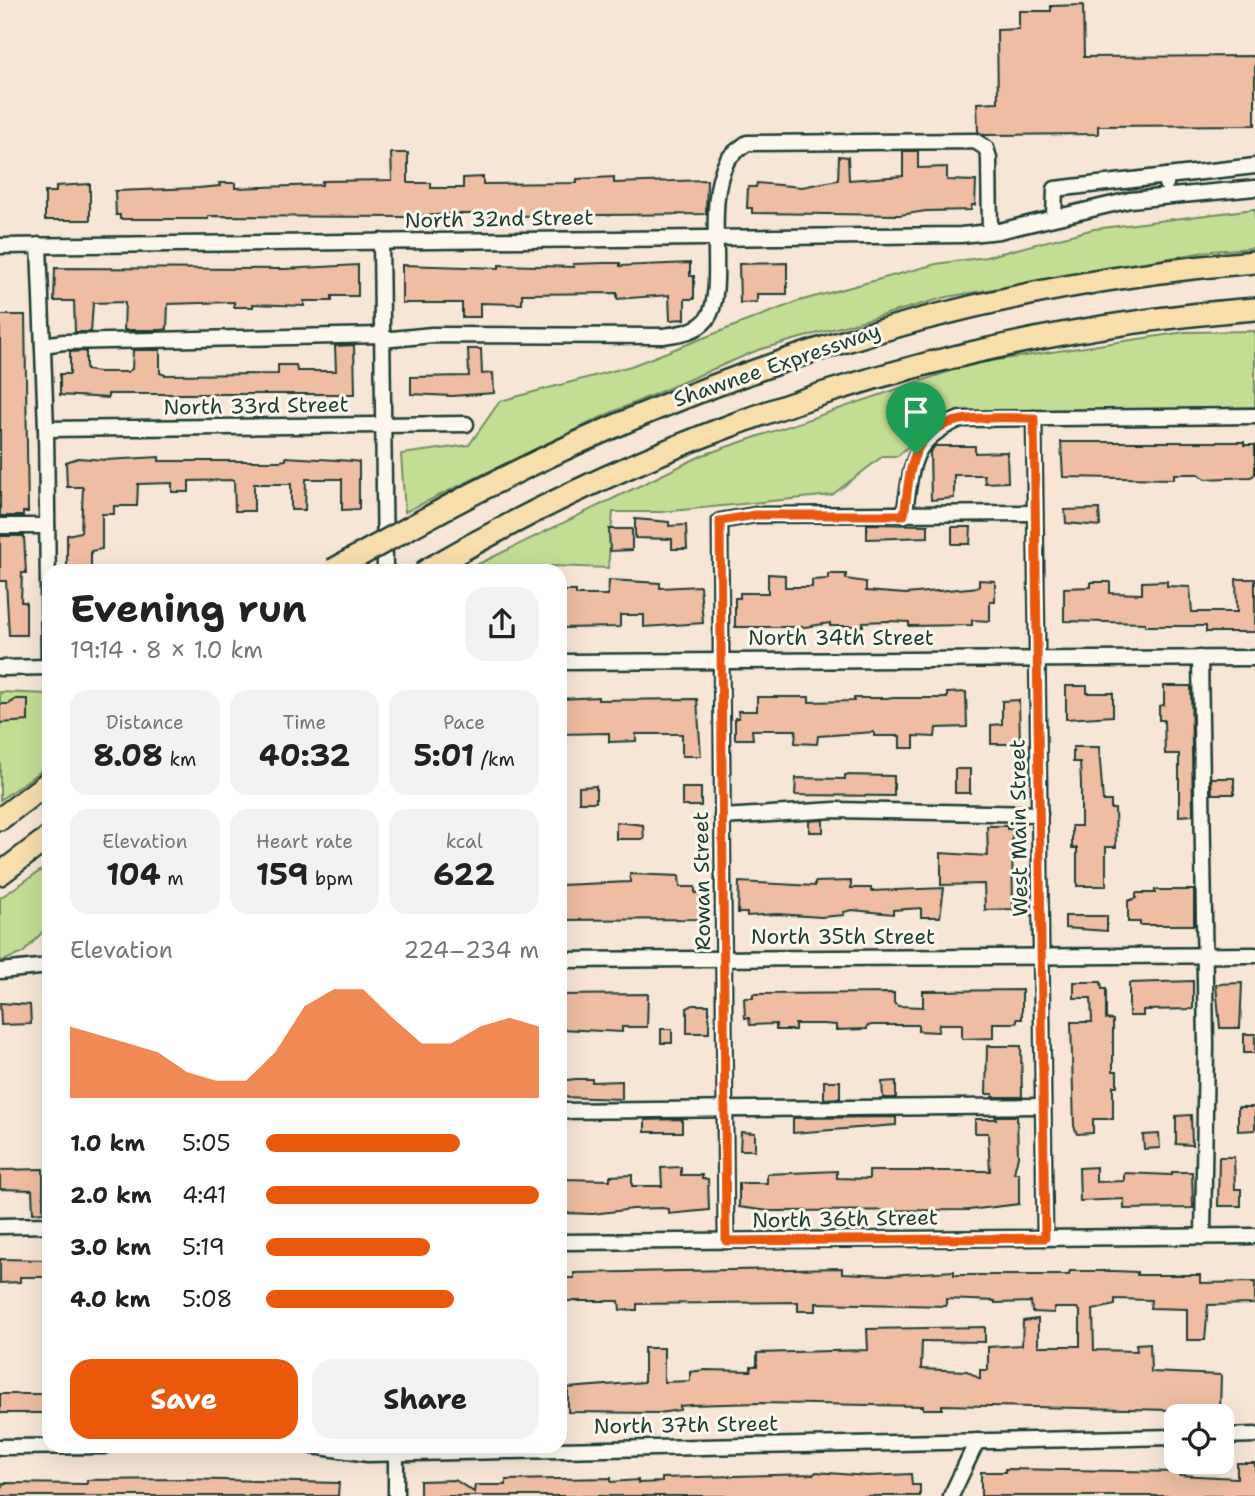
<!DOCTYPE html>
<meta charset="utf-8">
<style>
:root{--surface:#fff;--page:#f2f2f2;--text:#222;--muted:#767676;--accent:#ea580c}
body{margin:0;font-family:"Shantell Sans",sans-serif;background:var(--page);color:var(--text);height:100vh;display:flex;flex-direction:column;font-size:26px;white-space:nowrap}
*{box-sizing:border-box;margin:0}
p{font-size:23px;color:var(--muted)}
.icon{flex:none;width:38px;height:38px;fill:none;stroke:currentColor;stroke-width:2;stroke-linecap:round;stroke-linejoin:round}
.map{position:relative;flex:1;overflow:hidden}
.panel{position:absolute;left:42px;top:564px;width:525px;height:889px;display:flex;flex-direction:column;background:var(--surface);border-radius:21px;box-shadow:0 7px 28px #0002}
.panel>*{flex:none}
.controls{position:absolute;left:1164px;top:1404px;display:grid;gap:14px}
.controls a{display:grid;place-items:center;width:70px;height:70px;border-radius:14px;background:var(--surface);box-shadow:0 7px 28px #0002;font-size:35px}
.pin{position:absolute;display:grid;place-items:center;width:60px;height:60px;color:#fff;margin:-72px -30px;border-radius:50% 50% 50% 0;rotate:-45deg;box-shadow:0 0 7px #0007}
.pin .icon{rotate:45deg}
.round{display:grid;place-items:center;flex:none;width:74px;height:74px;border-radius:21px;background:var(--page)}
.headline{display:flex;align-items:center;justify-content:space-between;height:119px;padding:0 28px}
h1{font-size:38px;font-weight:700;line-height:52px}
.stats{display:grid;grid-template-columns:repeat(3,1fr);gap:10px;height:119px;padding:7px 28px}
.stats div{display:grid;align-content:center;border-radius:18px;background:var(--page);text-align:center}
.stats b{font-size:30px;font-weight:700}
.stats small{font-size:19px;font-weight:400}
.stats p{font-size:19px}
.chart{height:196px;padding:14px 28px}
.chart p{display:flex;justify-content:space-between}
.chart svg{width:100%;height:126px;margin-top:7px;fill:var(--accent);opacity:.7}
.action{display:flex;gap:14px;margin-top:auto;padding:14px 28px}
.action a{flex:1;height:80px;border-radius:21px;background:var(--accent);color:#fff;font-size:28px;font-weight:700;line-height:80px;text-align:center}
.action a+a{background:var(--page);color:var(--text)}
ul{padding:0 28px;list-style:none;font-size:23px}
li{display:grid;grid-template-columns:112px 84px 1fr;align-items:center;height:52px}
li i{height:18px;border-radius:9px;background:var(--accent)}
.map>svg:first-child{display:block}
.green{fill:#c4dd94;stroke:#728d64;stroke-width:2}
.building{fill:#efbda1;stroke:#1f3d34;stroke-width:2}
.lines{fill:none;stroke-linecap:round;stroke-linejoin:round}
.minor-casing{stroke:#1f3d34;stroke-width:19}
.highway-casing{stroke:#1f3d34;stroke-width:26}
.minor{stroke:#fbf7ec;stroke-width:14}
.highway{stroke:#f8deab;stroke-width:21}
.highway-bridge-casing{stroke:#1f3d34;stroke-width:26;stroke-linecap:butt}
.highway-bridge{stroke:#f8deab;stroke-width:21}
.route-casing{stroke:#fff;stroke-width:14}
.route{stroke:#ea580c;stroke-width:9}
.labels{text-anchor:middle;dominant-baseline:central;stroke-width:6;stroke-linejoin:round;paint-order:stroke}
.street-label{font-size:21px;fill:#1f3d34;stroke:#fbf7ec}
</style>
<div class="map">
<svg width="1255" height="1496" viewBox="0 0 1255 1496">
<rect width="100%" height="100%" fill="#f7e6d6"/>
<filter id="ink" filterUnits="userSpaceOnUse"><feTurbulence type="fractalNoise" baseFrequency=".0143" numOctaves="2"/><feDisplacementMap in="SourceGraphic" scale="14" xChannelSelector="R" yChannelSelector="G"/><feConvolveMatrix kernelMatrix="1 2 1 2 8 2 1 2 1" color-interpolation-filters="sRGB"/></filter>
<g filter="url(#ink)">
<g class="green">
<path d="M1255,209V248L1210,251L947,297L758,350L608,414L405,512L401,454L469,445L500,401L631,366L799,301L936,264L986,257L1094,229Z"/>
<path d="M1255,331V407L950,416L920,435L898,456H883L832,495L662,512H613L608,568L552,566L545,570H466L703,455L971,364L1185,332Z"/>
<path d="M0,692L49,694V765L0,800Z"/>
<path d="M49,865V925L23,953L0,962V898Z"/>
</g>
<g class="building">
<path d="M1083,5L1084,57L1255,56V125L1098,126V134L984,135L978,132L977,103L998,102L997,30L1019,29V11H1051V6Z"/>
<path d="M903,151H918V168L947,167V180L976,181L975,205H972L971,210L926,211L900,215L752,213V208H747L748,187H756L757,183L802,187L838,180L839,156L848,157L849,180L903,176Z"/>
<path d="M391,153H408V183H431V188H463V178L483,177V184L577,183V179L614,177V183L707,180L706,214L489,216V214H451L404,217L208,216V219H120V215H116L115,191L198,188L220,186L219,183H235V188L322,185V181L392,180Z"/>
<path d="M90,184V220H45V192H56V186Z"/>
<path d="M604,263H620V266L690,263V276H694V299H685V319L670,320L669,295L617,299V293L522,294V304L480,303V317H462V303H402V265L499,268V265L574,267L573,264Z"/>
<path d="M787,263V294H757V302L740,303L739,264Z"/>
<path d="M358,265V296H332V301H304V306L253,304V307H234V302L168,304L167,329L161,330H124L125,302L93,303L91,332H75L74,301H54L55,268L285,269Z"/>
<path d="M0,315H25L28,512H23V516H0Z"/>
<path d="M354,345L355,394H108V398L60,395V374H70V352L86,351V370L99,372H127L132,369L133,350H160V373L165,375L278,374V365H296L297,371H336L335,346Z"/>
<path d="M468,349H481L482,374L493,373L494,393L452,396L411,394V377L469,376Z"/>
<path d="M1061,442H1244V445H1255V474L1251,477L1205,479L1199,474H1174V479L1063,477Z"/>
<path d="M935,446H975V453L1007,452L1008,482L985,483L984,475H954V498L931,500L930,452Z"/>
<path d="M159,457V461H280L286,460V457L353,461L359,462V509L342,510V479H306L305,510H291V484H254V511H235L234,480L189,481V492H172V483L138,484L137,506H114V514H102V549L91,551V570H67V535L81,532L83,487H67L66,462L78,458L106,460Z"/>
<path d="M1099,509L1100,526L1066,523L1065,510Z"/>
<path d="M635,519L669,522V526L686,525L687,549H672V539L635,538Z"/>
<path d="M867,524L928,525V537L867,539Z"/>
<path d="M952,527H971L970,544H952Z"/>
<path d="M609,529H632V550L610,551Z"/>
<path d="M0,536H24L26,573H22L21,602H26V635H9L6,581H0Z"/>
<path d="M768,574L785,575V587H812V580L828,579V574H846V579L866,582V591L906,594L979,587V580L995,581V601H990V621L972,620V625L909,626V622L889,621L863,622V626H830V623L805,627H735V598H740V593H768Z"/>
<path d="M1236,579H1255V632H1206V626H1145V623L1064,621V588L1091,587V582H1110V593L1142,594V582L1167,581V586L1190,587L1192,612H1237Z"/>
<path d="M609,580L660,583V588L700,586L703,623L644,627V615H620V627L560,628V591H576V595H608Z"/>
<path d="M1066,686H1087V693H1113V716L1066,719Z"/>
<path d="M1164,686H1191L1193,815L1179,816V754H1165L1164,720H1159V706L1164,705Z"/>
<path d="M966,692L967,727L936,728L935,737L914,736V748H900V736H874V732L818,736L817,744L795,743L796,730H752L753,739H735V718H739L738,711H757V697H809V702L854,701V698H947V693Z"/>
<path d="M598,697V700L697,699L701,756H682V734H636V741L609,742V733L560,734V699Z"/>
<path d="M16,699H28V721L0,723V704H9Z"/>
<path d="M1019,700L1020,744H991V725L1002,724V701Z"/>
<path d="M1073,747H1099L1103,801H1111V809H1115L1116,847H1106V886H1077V848H1072V826H1081V784L1080,762H1073Z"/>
<rect x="955" y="769" width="15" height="24"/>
<path d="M845,775L894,776V796L795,795L796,778L845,779Z"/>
<path d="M1211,778H1234V794H1212Z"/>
<path d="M596,786V802H579V787Z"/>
<rect x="682" y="788" width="19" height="18"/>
<path d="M823,820V832H809V821Z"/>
<path d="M616,822L643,825L644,839H616Z"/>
<path d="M987,826H1007V829H1012L1013,909L985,910L984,884L941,885V853L988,856Z"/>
<path d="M630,874L679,876L680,887H695V893L701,892L702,919L560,920V885L630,882Z"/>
<path d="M851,881V888H871V891L944,888L940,917H921V908L893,910V914L852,910L844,912V915L821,917L777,914L747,916V913H738L739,882L815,886V882Z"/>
<path d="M1155,890H1194V925H1140V922H1128V901L1136,898V893H1155Z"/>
<path d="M1065,916H1107V931L1065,928Z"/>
<path d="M1193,981V1009L1143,1010V1016H1129V983Z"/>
<path d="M1074,982H1101L1102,989H1106V1019L1113,1020V1071H1117V1086H1113V1119H1093V1133L1077,1134L1074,1126L1071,1022H1092L1091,998H1074Z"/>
<path d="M1242,983L1240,1028H1220L1216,984Z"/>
<path d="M1022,990V1019H1017V1023H993V1038L962,1039V1024H939L938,1032L918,1031V1025H872L867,1026V1029L836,1030V1025L823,1024H795V1030H776V1024L750,1025L749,1018H745L744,998H753V994L894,993V1003L898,1006L923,1007V991Z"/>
<path d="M648,994L647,1027H622V1032L560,1029V995Z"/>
<path d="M0,1003L30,1005L31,1024L1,1025Z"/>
<path d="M693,1005H709V1033H687V1008Z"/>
<rect x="661" y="1029" width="11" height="14"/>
<rect x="1244" y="1034" width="11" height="19"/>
<path d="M987,1046H1021L1022,1097H993V1094H986Z"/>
<path d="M575,1079H592V1082L622,1081V1099L560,1097V1081Z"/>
<path d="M824,1081H840V1098L824,1099Z"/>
<path d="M896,1081V1098H883L882,1082Z"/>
<path d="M1238,1107H1255V1130L1238,1131Z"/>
<path d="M1191,1115L1192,1145L1176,1144V1116Z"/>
<path d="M995,1116H1017L1018,1156L1014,1173H1019V1204L969,1210L769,1211L739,1207V1183H767V1174L837,1171V1178L869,1179V1171H990L988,1133H975V1119H996Z"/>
<path d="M896,1117V1125L793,1133V1118Z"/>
<path d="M682,1119V1132H645V1120Z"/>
<path d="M741,1132L755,1133V1150H740Z"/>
<path d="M1159,1134L1160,1148L1144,1149L1143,1135Z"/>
<path d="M1219,1157H1234L1235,1189H1241V1206H1218Z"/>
<path d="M681,1167V1175H702V1179H708L709,1210L669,1214V1209L662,1208L633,1209L593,1214L565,1213V1208H560V1179L610,1180V1176L632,1175V1186H662L661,1168Z"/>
<path d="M1096,1167V1182L1124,1181V1173L1172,1175V1172H1192L1193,1208L1124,1209V1199L1080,1201L1079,1168Z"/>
<path d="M43,1169V1212L33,1213L32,1190L0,1189V1170Z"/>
<path d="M0,1259L48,1260V1277H20V1282L0,1283Z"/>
<path d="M842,1268V1273L888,1275L954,1271V1275H1069L1070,1271H1115L1137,1272V1275H1200V1283L1255,1282V1304L1208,1305L1205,1340H1187V1309L1150,1308L1151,1300L1115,1299V1305L1093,1310L1094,1350L1137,1351L1136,1344L1150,1343L1151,1372L1221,1375L1220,1411L942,1405V1409H923V1406L759,1403L691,1405L680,1406V1410L659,1413L568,1412V1388L644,1382V1348H664V1382L690,1381V1372L705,1370L751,1371V1366H757V1353L868,1350L867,1329L985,1327V1342L922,1341L921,1369L967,1371L980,1379V1370H988V1347L1022,1345L1023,1321L1038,1319V1346H1080V1311L1077,1308H1054V1313L1032,1312L1031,1302L995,1303V1301L946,1299V1306L816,1303V1311H798V1302L637,1304V1310H620L619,1301H560V1278H574V1273Z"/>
<rect x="0" y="1394" width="45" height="19"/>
<path d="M1237,1463H1255V1496H981V1472H1005V1469L1179,1472V1475L1237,1478Z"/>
<path d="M816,1472L867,1476L911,1474L912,1485H920V1496H420V1481L455,1480L474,1492L475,1485H506V1480L611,1478V1482L638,1480V1483L662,1482V1478L814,1474Z"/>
<path d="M182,1479L339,1483L338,1496H0L3,1483L87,1484V1480Z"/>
</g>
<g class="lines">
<defs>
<g id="minor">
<path d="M1166,184L1167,176L1255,166"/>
<path d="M1054,216L1055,189L1167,176"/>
<path d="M381,241L385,570"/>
<path d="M39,245L46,429L49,667"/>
<path d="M0,246L961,235L999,231L1130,200L1255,188"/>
<path d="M382,340L432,335L663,336C678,334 697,332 707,319C728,291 703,203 727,161C731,154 741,148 747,143L975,141L986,148L989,158L990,232"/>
<path d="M43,345L64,342L382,335"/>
<path d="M1034,418L1045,1238"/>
<path d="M46,429L466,424"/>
<path d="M904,515C913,465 908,442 960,419L1255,416"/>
<path d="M0,526H47"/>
<path d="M1200,658L1206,1045L1203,1237"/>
<path d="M560,662L1255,658"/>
<path d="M0,668L49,667"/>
<path d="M722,817L835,810L1040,814"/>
<path d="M560,960L1255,955"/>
<path d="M0,971L49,966"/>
<path d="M560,1111L1043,1106"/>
<path d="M0,1226L49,1225"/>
<path d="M726,1241L720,521L755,515L1035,513"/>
<path d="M560,1242L1255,1236"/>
<path d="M1222,1436L1255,1435"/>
<path d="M313,1446L368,1454L1176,1437"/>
<path d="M396,1446V1496"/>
<path d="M0,1447L104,1446"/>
<path d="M951,1496L977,1441"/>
</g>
<g id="highway">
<path d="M409,528C670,383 956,286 1255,262"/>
<path d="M427,570C681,422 961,332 1255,309"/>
<path d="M0,819L49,782"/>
<path d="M0,874L49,837"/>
</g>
</defs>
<use href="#minor" class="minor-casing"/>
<use href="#highway" class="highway-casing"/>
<use href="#minor" class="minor"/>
<use href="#highway" class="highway"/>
<defs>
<path id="highway-bridge" d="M333,570L409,528"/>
</defs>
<use href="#highway-bridge" class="highway-bridge-casing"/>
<use href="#highway-bridge" class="highway-bridge"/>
</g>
</g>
<g class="lines" filter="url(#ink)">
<defs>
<path id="route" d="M1034,418L1045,1238L726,1241L720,521L755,515H904C908,493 908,461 922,442C946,410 999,419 1034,418Z"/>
</defs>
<use href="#route" class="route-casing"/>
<use href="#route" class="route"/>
</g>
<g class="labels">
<g class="street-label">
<text transform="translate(499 219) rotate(-1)">North 32nd Street</text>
<text transform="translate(777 365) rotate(-19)">Shawnee Expressway</text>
<text transform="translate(256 406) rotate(-1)">North 33rd Street</text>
<text x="841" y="638">North 34th Street</text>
<text transform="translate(1019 828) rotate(-91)">West Main Street</text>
<text transform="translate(702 881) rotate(-91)">Rowan Street</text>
<text x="843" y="937">North 35th Street</text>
<text transform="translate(845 1219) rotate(-1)">North 36th Street</text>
<text transform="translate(686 1425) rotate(-1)">North 37th Street</text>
</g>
</g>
</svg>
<div class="controls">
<a><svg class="icon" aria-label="locate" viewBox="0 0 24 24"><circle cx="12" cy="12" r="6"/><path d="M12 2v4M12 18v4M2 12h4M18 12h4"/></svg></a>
</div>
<div class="pin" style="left:916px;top:454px;background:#1e9e55"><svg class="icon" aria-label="arrive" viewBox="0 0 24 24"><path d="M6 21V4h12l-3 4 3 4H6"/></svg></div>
<section class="panel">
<div class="headline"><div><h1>Evening run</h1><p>19:14 · 8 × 1.0 km</p></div><a class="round"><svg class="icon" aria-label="share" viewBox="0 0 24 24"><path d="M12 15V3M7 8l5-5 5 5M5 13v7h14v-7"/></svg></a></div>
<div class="stats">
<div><p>Distance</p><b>8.08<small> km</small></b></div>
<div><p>Time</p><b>40:32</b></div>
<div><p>Pace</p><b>5:01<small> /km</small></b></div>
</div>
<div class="stats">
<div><p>Elevation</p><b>104<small> m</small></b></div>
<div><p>Heart rate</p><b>159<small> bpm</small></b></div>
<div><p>kcal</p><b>622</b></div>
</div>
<div class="chart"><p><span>Elevation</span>224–234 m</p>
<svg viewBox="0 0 160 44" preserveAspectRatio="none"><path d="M0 44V19L10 22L20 25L30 28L40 35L50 38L60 38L70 28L80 12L90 6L100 6L110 16L120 25L130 25L140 19L150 16L160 19V44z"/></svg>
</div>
<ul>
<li><b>1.0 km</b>5:05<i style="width:71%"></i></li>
<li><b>2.0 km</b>4:41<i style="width:100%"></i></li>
<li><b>3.0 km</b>5:19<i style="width:60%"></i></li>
<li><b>4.0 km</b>5:08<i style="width:69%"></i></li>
</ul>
<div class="action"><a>Save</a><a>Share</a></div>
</section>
</div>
